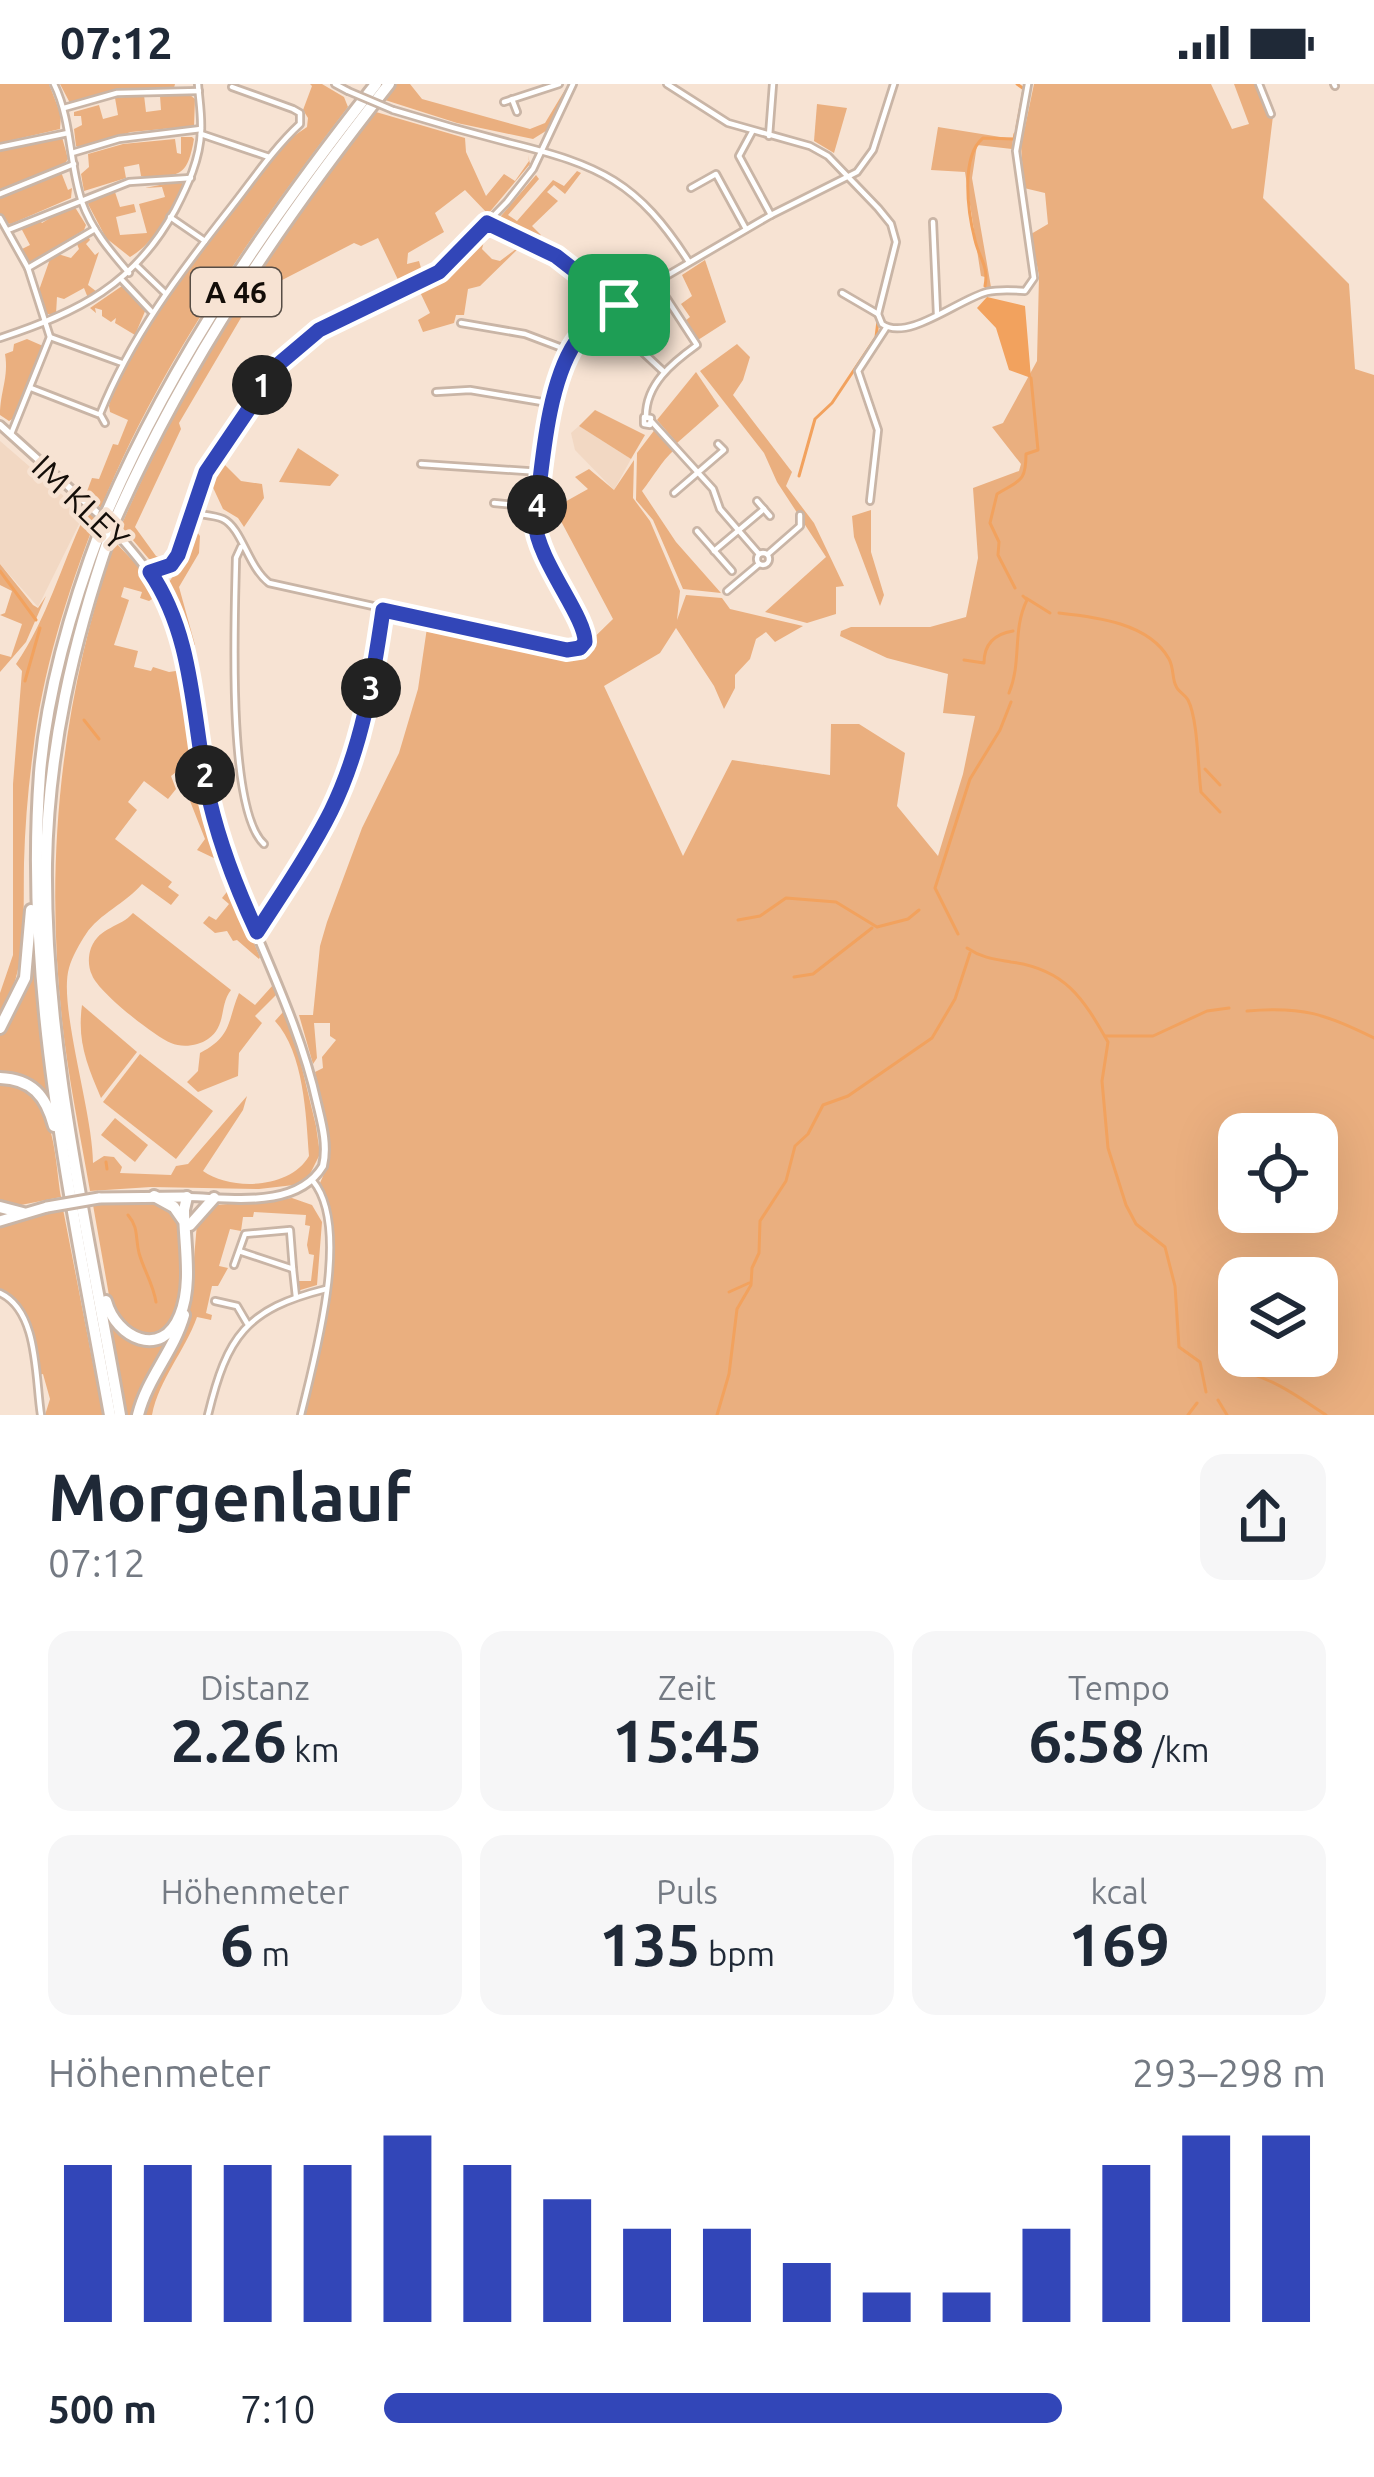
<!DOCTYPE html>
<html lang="de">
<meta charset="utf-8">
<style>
:root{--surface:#fff;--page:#f6f6f7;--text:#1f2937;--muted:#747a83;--accent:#3246b8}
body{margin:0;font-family:Ubuntu,sans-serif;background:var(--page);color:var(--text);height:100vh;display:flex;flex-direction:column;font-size:45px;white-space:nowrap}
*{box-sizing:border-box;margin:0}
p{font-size:39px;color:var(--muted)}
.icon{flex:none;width:66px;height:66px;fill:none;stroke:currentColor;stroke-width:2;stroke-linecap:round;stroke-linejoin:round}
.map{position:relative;height:1331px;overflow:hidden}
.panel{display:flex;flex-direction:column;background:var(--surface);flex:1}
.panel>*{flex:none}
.controls{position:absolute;left:1218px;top:1029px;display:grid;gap:24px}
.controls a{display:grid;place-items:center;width:120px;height:120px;border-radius:24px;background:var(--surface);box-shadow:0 12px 48px #0002;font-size:60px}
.pin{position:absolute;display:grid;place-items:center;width:102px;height:102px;color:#fff;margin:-51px;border-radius:24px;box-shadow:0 6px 18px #0006}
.km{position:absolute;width:60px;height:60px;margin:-30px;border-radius:50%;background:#222;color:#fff;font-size:33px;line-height:60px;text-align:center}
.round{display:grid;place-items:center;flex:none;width:126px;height:126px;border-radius:24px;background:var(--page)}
.overview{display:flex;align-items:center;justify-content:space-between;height:204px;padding:0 48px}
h1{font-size:66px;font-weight:600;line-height:90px}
.metrics{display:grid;grid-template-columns:repeat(3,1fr);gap:18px;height:204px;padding:12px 48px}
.metrics div{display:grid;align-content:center;border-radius:24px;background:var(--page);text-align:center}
.metrics b{font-size:60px;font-weight:600}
.metrics small{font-size:33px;font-weight:400}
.metrics p{font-size:33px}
.chart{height:336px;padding:24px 48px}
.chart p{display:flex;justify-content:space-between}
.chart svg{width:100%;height:216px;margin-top:12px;stroke:var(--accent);stroke-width:6}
ul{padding:0 48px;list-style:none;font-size:39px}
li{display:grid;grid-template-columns:192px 144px 1fr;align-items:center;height:90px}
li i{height:30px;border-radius:15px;background:var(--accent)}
.status{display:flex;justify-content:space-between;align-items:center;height:84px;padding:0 60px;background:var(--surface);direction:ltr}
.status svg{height:33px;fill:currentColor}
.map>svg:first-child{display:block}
.built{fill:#f2d8c3}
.green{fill:#eaaf7f;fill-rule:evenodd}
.water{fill:#f2a25e}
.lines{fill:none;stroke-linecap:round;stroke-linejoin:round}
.stream{stroke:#f2a25e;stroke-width:3}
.minor-casing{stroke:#c9b5a6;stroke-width:10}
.tertiary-casing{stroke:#c9b5a6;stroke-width:12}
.primary-casing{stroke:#c9b5a6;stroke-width:15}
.motorway-casing{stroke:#c9b5a6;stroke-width:16}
.minor{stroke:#fff;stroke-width:4.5}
.tertiary{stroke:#fff;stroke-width:6}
.primary{stroke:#fff;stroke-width:9}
.motorway{stroke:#fff;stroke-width:10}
.minor-bridge-casing{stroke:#c9b5a6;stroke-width:10;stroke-linecap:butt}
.primary-bridge-casing{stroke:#c9b5a6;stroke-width:15;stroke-linecap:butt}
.motorway-bridge-casing{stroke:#c9b5a6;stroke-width:16;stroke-linecap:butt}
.minor-bridge{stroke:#fff;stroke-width:4.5}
.primary-bridge{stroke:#fff;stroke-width:9}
.motorway-bridge{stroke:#fff;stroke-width:10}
.route-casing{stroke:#fff;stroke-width:24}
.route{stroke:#3246b8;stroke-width:15}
.labels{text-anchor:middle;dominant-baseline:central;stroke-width:9;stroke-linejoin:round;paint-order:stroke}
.shield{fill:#f7e3d3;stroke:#574d45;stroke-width:3}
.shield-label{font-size:30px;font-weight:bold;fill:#130d08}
.street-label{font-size:33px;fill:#130d08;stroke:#f7e3d3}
</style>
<div class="status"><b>07:12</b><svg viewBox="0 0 49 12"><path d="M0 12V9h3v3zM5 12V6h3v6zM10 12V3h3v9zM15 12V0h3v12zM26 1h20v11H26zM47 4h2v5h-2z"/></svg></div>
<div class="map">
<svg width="1374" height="1331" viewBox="0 0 1374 1331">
<rect width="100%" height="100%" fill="#f7e3d3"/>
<g class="built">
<path d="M579,342L631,375L614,406L575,366L571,349Z"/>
<path d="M0,357L66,414L86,426L38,523L0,480Z"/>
</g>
<g class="green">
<path d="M0,0H49L61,31L60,45L0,59Z"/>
<path d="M60,0H175L174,4L119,6L71,21Z"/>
<path d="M310,0H322L344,13L348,23C252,149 161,277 101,424L86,410L92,394L99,395L113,360L118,361L128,336L110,328L109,322C128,242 231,123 285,58L307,43L308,34L303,26L312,2Z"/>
<path d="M397,0H410L422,15L530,45L545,39L566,4L549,45L533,55L457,39L385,16Z"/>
<path d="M1034,0H1211L1232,45L1249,40L1234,0H1256L1268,33L1273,32L1263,114L1349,200L1355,285L1374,291V1331H304C319,1273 352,1150 320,1099C338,1064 323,1025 315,988L323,984L322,973L336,956L330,952V939H314L317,974L313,980L299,931H313L320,862L327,838L362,744L399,669L418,605L428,537L576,571L613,535L554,424L588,405L575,393L589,385L614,406L634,376L633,414L650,437L680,507L677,536L686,511L722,514L730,525L803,542L775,558L766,548L756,555L750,575L735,591V604L724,625L714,602L676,544L660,569L604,602L683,772L732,676L830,691L831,640H859L905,669L897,722L938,772L963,690L975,632L943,629L948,590L887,574L840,552L841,547L851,543H930L966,533L978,474L973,404L1019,387L1021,380L992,343L1003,339L1037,277L1039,192L1031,150L1048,140L1045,109L1024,104L1021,62ZM1239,1050H1317V1128H1239ZM1239,1194H1317V1272H1239Z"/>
<path d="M144,11L146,28L161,26L160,12L190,11L195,15L194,42L131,48L80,64L76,62L74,45L82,41L81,32H74V28L99,21L103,35L118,31L115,14Z"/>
<path d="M817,20L847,24L834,69L814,57Z"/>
<path d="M376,28L465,54L466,68L486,112L504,90L515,97L529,77L528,71L530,80L488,130L465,106L435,129L444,148L408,169L407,180L419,177L421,184L401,202L378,154L361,162L354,159L255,210L179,339L181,345L135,443L156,472L163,475L171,470L163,479L149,475L121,442C187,290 275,159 376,28Z"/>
<path d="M938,43L1013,55L1012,65L977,61L972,94L991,203L985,205V193L981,192L965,88L931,86Z"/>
<path d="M62,53L68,75L65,79L0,106V67Z"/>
<path d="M192,53L194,55C187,95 179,92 141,92L139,80L124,83L126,94L84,107L81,90L89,83L88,70L123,60L175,55L177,69L181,70V53Z"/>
<path d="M577,87L581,89L565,110L554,101L547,108L558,117L532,142L541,151L537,156L500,138L501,132L536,91L539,95L508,131L517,137L553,96L564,102Z"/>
<path d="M61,88L68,106L72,104L71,114L11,140L5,139L0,131V114Z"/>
<path d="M179,97L183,100C171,126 155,159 130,173L106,154L88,120L90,116L115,108L120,123L134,120L136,128L116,133L120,151L147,149L139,120L165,113L162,103L145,104Z"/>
<path d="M73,120L86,141L84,146L28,180L20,166L30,161L21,144L38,135L42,139Z"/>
<path d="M500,149L517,156L510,160L506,155L492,151L484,157L482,165L492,175L500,177L524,159L480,202L468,205L464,231H456L454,239L423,248L418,236L430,229L419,206L453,183L484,150Z"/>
<path d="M88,152L90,156L86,160L95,171L99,168L88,201L97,208L88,214L84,204L64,215L57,213L56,230H47L38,209L50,175L58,170L71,174L79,165L77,160Z"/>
<path d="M705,176L726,238L698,256L685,237L690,233L681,220L692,212L682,191Z"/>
<path d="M122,202L146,225L135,251L115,239L116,234L111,238L102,232V226L95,224L96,229L90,224Z"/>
<path d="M27,255L43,262L16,333L9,337L0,331C0,308 9,293 5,270L13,267L14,260Z"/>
<path d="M737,260L750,273L743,296L733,311L792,388L786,402L814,439L844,502L836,503V530L807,539L765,528L826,473L777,398L764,369L700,287Z"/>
<path d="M696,288L719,322L677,359L657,336Z"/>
<path d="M595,326L645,351L631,375L579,342Z"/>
<path d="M656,344L675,365C660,379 654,392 642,407L676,458L721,509L683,505L653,436L636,416L637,369Z"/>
<path d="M298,364L339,391L330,402L279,398Z"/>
<path d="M219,375L241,397L262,400L264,414L244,443L238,434L223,425L209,395Z"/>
<path d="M871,426V468L884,511L880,522L854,453L852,432Z"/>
<path d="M90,430L96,435C67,509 42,589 33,668C28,705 25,742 24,779C23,834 28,884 0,933V909L13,871V700L22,587L16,580C47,535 61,482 84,433Z"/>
<path d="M197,448L200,452L199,469L179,503L195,561L189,562L167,501L192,464Z"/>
<path d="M115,458L138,482L157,512L149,517L140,514L142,508L124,503L121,513L129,516L114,561L138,567L134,583L151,587L153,583L169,588L182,586L194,673L219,771L218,776L197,766L205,755L188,712L184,682L171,692L176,705L168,715L144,697L128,718L137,726L115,755L172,798L168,803L179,811L171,821L142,800C126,819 99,830 86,850C80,859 72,873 69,884C58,921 93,1029 93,1079L104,1072L114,1073L122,1083L120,1089L171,1091L176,1082L188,1080L247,1012L243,1026L203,1087C231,1107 290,1105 309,1072C306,1031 304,969 275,937L283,928L295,955L316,1042L320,1070L309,1092L294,1101L259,1105L151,1103L90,1107C80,1050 68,993 62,936C44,772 62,613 115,458Z"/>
<path d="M0,480L33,521L38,524L46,512L26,558L0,588V570L11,573L22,540L0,531L5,529L12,507L0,501Z"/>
<path d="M230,804L260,873L259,875L237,856L233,857L227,847L215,849L203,839L209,832L216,836L229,820L222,814Z"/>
<path d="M133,829L231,906C219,921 227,942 208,955C198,962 182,964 171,959C154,952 98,908 92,891C88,883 88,872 91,864C100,842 120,844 133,829Z"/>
<path d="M33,864L50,1022L44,1011L0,992V948L23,909Z"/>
<path d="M273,901L276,911L255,932L262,939L239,969L238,992L198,1008L187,998L198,987L200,969C233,952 227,937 239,909L255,921Z"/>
<path d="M82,921L137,968L101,1014C87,981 77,957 82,921Z"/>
<path d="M140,970L213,1027L176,1075L103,1018Z"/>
<path d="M0,999C56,1003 54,1070 61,1113L21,1121L0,1117Z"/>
<path d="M115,1034L148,1061L135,1078L101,1051Z"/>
<path d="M292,1114L312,1121L322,1138L317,1201L297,1207L296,1197H311L314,1171L309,1170L307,1161L310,1142L305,1141L306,1131L254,1128L253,1133H243L241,1147L230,1145L219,1182L228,1184L218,1202H212L206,1229L212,1231L211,1236L197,1233C185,1267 159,1295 152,1331H143L149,1310L189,1235L197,1139L217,1121Z"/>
<path d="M135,1117C154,1119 172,1123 180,1143C181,1177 191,1235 152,1250L125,1244L110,1217L93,1121Z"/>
<path d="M63,1125L103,1331H45L50,1315L43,1290L38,1291C32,1257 34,1222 0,1205V1144Z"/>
<path d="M109,1234L152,1257L180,1238L135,1331H126Z"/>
</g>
<path class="water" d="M987,213L1025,222L1031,294L1009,286L996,244L977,224Z"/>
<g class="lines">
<g class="stream">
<path d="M1017,43L1024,5L1017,0"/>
<path d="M985,202C989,182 979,174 975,156C968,129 960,73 983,54L1014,55L1015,50"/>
<path d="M799,392L815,335L832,319L876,253L878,237"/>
<path d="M0,487L36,536"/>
<path d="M1015,504L998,471L999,458L990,439L997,410C1020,396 1026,398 1026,370L1038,366L1031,294"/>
<path d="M1026,514L1050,529"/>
<path d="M1059,529C1096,533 1149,539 1169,575C1174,584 1172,595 1176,602C1178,608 1185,610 1188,616C1198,635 1198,686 1201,708L1220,728"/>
<path d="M964,576L984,579C984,561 994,550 1013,547"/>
<path d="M25,597L40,544"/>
<path d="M1009,609C1022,578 1012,546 1027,516L1023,512"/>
<path d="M84,636L99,655"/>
<path d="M1205,685L1220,701"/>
<path d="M738,836L760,832L786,814L836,818L877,843L908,835L919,826"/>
<path d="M958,850L935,804L970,695L1000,646L1011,618"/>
<path d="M967,864C982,874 994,875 1011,878C1065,885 1083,914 1108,958L1102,997L1108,1064L1126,1121L1136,1140L1165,1163L1175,1202L1179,1263L1200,1278L1206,1308"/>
<path d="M794,893L813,890L872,844"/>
<path d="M1247,927C1302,922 1326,930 1374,954"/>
<path d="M1105,952H1153L1207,927L1229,924"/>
<path d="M106,1078L107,1085"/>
<path d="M128,1131C139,1144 135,1153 139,1169C144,1187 153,1199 156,1218"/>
<path d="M729,1208L749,1199"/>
<path d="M1226,1286C1264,1287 1295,1311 1326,1331"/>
<path d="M1218,1316L1227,1331"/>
<path d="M717,1331L729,1290L737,1225L751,1201L752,1184L759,1169L760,1137L786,1097L795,1062L808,1050L823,1021L848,1012L932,954L955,915L970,869"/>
<path d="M1188,1331L1197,1319"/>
</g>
<defs>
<g id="minor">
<path d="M54,0C72,37 69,80 82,118C92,146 110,167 129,189"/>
<path d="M335,0L348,7"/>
<path d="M667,0L728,39L810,62L828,72L878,124L891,140L896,158L878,230L882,240C908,258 959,215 987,208C1000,205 1013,206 1025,207L1034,194L1016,67L1028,0"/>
<path d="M1259,0L1271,30"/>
<path d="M1334,0L1335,2"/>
<path d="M512,15L517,28"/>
<path d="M504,18L559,0"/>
<path d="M64,24L117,9L199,7"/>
<path d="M393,26C432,38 471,49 510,59C600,81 638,98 689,178"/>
<path d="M752,48L739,72L771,131"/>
<path d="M201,50L269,73"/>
<path d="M769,52L773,0"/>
<path d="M0,63L68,49"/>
<path d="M72,69L119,55L201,45"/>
<path d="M691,104L716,90L746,145"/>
<path d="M0,110L74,80"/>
<path d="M170,133L205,157"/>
<path d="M0,134L28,184L50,253L11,350"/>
<path d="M933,138L937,230"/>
<path d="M487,139L557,172L618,221"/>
<path d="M8,146L129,98L191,94"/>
<path d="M136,181L165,209"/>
<path d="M28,184L95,145"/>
<path d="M122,196L151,227"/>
<path d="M842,209L878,230"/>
<path d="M461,239L525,250L570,267"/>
<path d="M50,253L122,279"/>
<path d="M0,254C79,228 134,201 175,126C188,101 200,75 201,47C202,31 199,15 198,0"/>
<path d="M633,259L664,288"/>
<path d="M31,304L98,330"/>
<path d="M436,308L470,306L554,320"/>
<path d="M646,332C646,300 672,279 697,261L656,198"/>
<path d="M644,333L651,334L650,341L644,340Z"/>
<path d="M652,338L713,405L720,425L759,470"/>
<path d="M105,339L100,330C131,253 178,191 229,126C252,97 273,65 300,40V29L293,25L232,3"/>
<path d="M421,380L541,388"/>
<path d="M674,409L724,366L718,360"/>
<path d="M757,417L770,432"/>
<path d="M870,417L878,346L858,287L886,244"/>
<path d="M494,419L536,423"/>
<path d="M193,429C202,431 214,431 223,435C242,444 248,483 269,499L567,565L580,564L585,558L584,543L564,514L534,444L554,320L571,267L595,239L644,205L771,131L857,88L873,66L894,0"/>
<path d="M697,447L732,487"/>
<path d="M241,463L236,474C235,528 226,725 264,760"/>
<path d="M714,467L764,425"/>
<circle cx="763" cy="475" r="6"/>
<path d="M768,470L800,442V431"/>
<path d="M150,488L171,481"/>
<path d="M158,499L182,464L206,388L268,293L319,246L428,195L446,181L507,118L533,85L573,0"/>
<path d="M727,507L759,480"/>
<path d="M258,849C282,809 309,769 330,728C361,665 373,596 383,528"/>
<path d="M234,1181L245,1150L290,1146L293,1185L239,1167"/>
<path d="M293,1185L296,1213"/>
<path d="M0,1209C39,1227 35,1294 41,1331"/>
<path d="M215,1217L237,1222L247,1239"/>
<path d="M208,1331C227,1252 246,1225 326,1205"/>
<path d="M301,1331C314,1276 352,1144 313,1097"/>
</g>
<g id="tertiary">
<path d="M0,341L104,435"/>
<path d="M113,445C136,471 157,495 171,527C198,592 196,666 214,734C241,832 295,919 317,1019C322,1040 328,1061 323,1082C297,1125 232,1114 189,1113"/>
</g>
<g id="primary">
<path d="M99,1114L187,1113"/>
<path d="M0,1137L47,1123"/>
</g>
<g id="motorway">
<path d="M107,428C175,271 271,133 376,0"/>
<path d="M115,436C186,276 281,137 389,0"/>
<path d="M102,442C72,521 47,605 40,689C24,906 72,1119 110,1331"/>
<path d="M110,451C73,558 48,666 46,780C44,965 89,1150 120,1331"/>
<path d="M0,944L25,894L31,826"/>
<path d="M0,994C32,995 46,1012 54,1042"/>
<path d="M154,1112L174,1123L183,1136"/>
<path d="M0,1123L23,1129"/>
<path d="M190,1141L214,1114"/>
<path d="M106,1217C116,1254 162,1276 180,1231C193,1200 184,1158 184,1126L187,1113"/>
<path d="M138,1331C147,1294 174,1267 184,1231"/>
</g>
</defs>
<use href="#minor" class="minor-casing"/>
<use href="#tertiary" class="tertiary-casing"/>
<use href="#primary" class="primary-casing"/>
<use href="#motorway" class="motorway-casing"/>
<use href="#minor" class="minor"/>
<use href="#tertiary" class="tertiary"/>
<use href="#primary" class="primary"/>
<use href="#motorway" class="motorway"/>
<defs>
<path id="minor-bridge" d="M348,7L393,26"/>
<path id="primary-bridge" d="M47,1123L99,1114"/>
<g id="motorway-bridge">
<path d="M102,442L107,428"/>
<path d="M110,451L115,436"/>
</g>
</defs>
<use href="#minor-bridge" class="minor-bridge-casing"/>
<use href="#primary-bridge" class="primary-bridge-casing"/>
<use href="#motorway-bridge" class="motorway-bridge-casing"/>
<use href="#minor-bridge" class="minor-bridge"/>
<use href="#primary-bridge" class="primary-bridge"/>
<use href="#motorway-bridge" class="motorway-bridge"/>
</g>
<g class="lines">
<defs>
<path id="route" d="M487,139L556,172L619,221C603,232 586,243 575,259C546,303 542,386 535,438C537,476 586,533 585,558L580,564L567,566L383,526C373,595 362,664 331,727C310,769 282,809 257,848C235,801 216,751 206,700C192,628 193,551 150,488L171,481L178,471L206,388L280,279L319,246L439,188Z"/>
</defs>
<use href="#route" class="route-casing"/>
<use href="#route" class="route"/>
</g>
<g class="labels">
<rect class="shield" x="191" y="184" width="90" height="48" rx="9"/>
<g class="shield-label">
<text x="236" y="208">A 46</text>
</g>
<g class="street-label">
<text transform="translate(81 418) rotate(44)">IM KLEY</text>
</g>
</g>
</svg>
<div class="controls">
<a><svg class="icon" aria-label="locate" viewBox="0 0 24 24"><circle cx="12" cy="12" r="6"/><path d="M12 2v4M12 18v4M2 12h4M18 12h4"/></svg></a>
<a><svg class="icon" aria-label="layers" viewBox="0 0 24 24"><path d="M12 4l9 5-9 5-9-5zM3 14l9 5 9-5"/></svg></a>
</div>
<div class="pin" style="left:619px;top:221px;background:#1e9e55"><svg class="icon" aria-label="arrive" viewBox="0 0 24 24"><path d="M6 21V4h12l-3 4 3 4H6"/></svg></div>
<b class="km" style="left:262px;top:301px">1</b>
<b class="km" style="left:205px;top:691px">2</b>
<b class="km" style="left:371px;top:604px">3</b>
<b class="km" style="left:537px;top:421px">4</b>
</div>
<section class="panel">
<div class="overview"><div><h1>Morgenlauf</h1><p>07:12</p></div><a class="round"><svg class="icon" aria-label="share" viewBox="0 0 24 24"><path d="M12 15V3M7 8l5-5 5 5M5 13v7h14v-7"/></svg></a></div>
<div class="metrics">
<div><p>Distanz</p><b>2.26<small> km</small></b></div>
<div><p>Zeit</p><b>15:45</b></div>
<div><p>Tempo</p><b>6:58<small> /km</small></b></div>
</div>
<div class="metrics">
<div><p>Höhenmeter</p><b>6<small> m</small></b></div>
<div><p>Puls</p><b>135<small> bpm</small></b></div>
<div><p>kcal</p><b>169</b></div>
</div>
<div class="chart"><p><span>Höhenmeter</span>293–298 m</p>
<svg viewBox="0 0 160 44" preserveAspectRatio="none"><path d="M5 44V12M15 44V12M25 44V12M35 44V12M45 44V6M55 44V12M65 44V19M75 44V25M85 44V25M95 44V32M105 44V38M115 44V38M125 44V25M135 44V12M145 44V6M155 44V6"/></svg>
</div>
<ul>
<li><b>500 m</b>7:10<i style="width:72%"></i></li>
</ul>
</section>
